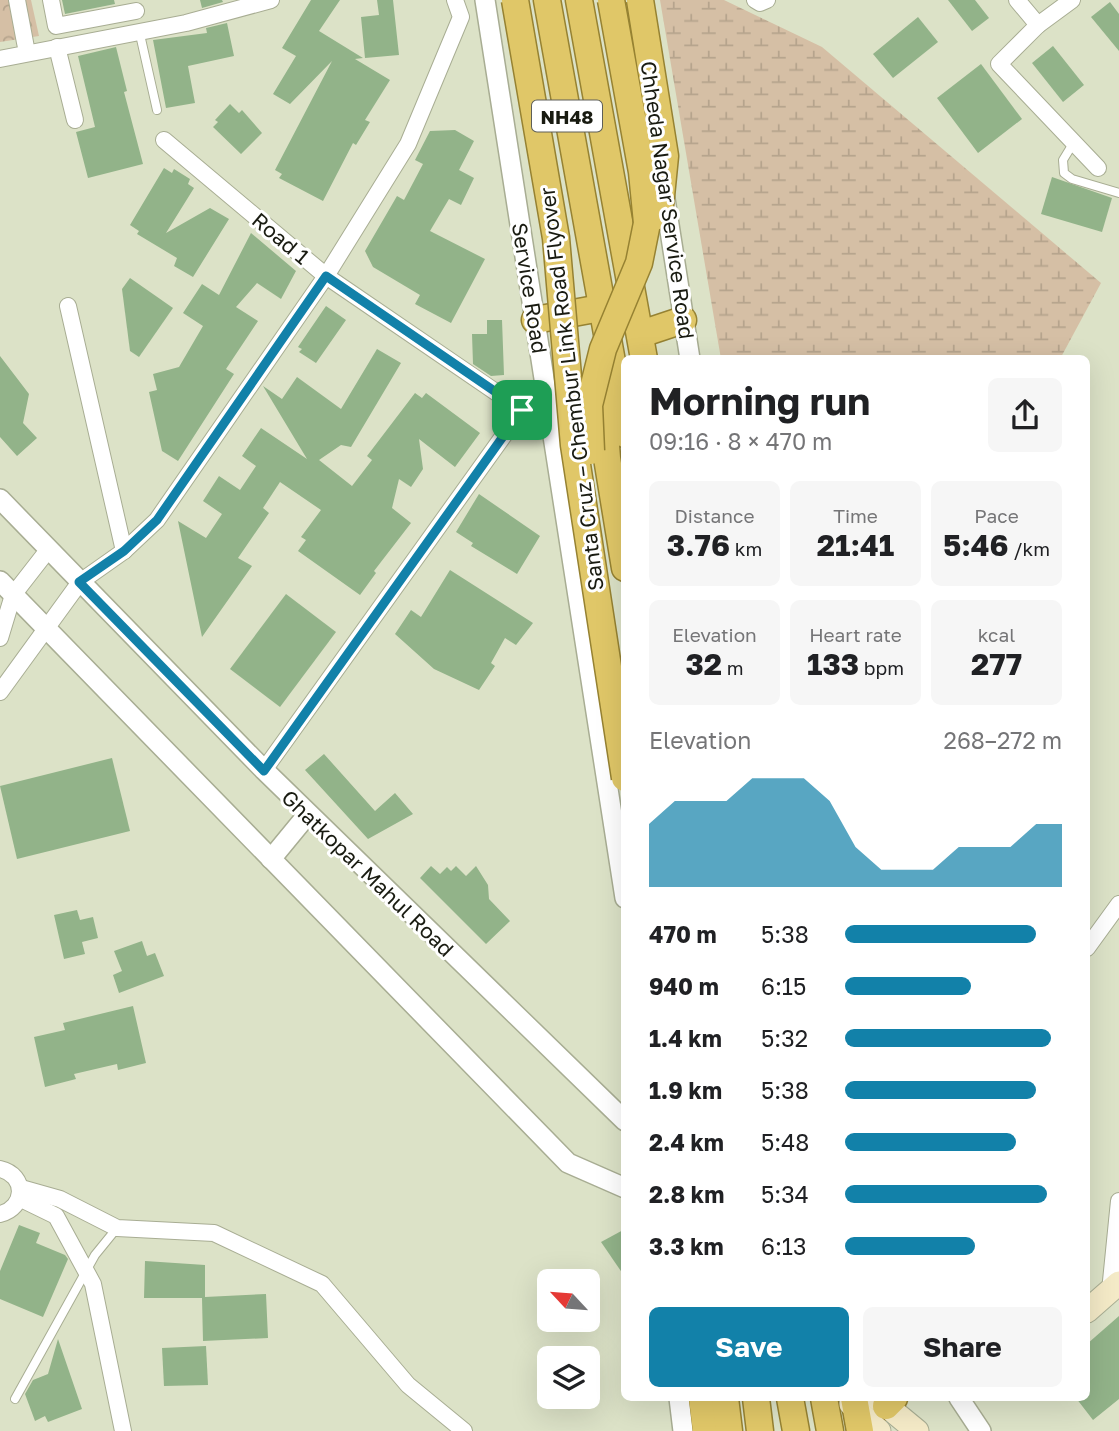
<!DOCTYPE html>
<meta charset="utf-8">
<style>
:root{--surface:#fff;--page:#f6f6f6;--text:#202124;--muted:#757577;--accent:#1281a9}
body{margin:0;font-family:"Golos Text",sans-serif;background:var(--page);color:var(--text);height:100vh;display:flex;flex-direction:column;font-size:26px;white-space:nowrap}
*{box-sizing:border-box;margin:0}
p{font-size:23px;color:var(--muted)}
.icon{flex:none;width:38px;height:38px;fill:none;stroke:currentColor;stroke-width:2;stroke-linecap:round;stroke-linejoin:round}
.map{position:relative;flex:1;overflow:hidden}
.sheet{position:absolute;left:621px;top:355px;width:469px;height:1046px;display:flex;flex-direction:column;background:var(--surface);border-radius:10px;box-shadow:0 7px 28px #0002}
.sheet>*{flex:none}
.needle{width:46px;rotate:296deg}
.buttons{position:absolute;left:537px;top:1269px;display:grid;gap:14px}
.buttons a{display:grid;place-items:center;width:63px;height:63px;border-radius:10px;background:var(--surface);box-shadow:0 7px 28px #0002;font-size:35px}
.pin{position:absolute;display:grid;place-items:center;width:60px;height:60px;color:#fff;margin:-30px;border-radius:14px;box-shadow:0 4px 10px #0006}
.round{display:grid;place-items:center;flex:none;width:74px;height:74px;border-radius:10px;background:var(--page)}
.overview{display:flex;align-items:center;justify-content:space-between;height:119px;padding:0 28px}
h1{font-size:38px;font-weight:700;line-height:52px}
.metrics{display:grid;grid-template-columns:repeat(3,1fr);gap:10px;height:119px;padding:7px 28px}
.metrics div{display:grid;align-content:center;border-radius:10px;background:var(--page);text-align:center}
.metrics b{font-size:30px;font-weight:700}
.metrics small{font-size:19px;font-weight:400}
.metrics p{font-size:19px}
.chart{height:196px;padding:14px 28px}
.chart p{display:flex;justify-content:space-between}
.chart svg{width:100%;height:126px;margin-top:7px;fill:var(--accent);opacity:.7}
.primary-button{display:flex;gap:14px;margin-top:auto;padding:14px 28px}
.primary-button a{flex:1;height:80px;border-radius:10px;background:var(--accent);color:#fff;font-size:28px;font-weight:700;line-height:80px;text-align:center}
.primary-button a+a{background:var(--page);color:var(--text)}
ul{padding:0 28px;list-style:none;font-size:23px}
li{display:grid;grid-template-columns:112px 84px 1fr;align-items:center;height:52px}
li i{height:18px;border-radius:9px;background:var(--accent)}
.map>svg:first-child{display:block}
.wetland{fill:url(#wetland-marsh)}
.park{fill:url(#park-crowns)}
.building{fill:#92b389}
.lines{fill:none;stroke-linecap:round;stroke-linejoin:round}
.service-casing{stroke:#a8ad93;stroke-width:10}
.minor-casing{stroke:#a8ad93;stroke-width:18}
.tertiary-casing{stroke:#a8ad93;stroke-width:22}
.secondary-casing{stroke:#a8ad93;stroke-width:25}
.trunk-casing{stroke:#968232;stroke-width:29}
.service{stroke:#fff;stroke-width:8}
.minor{stroke:#fff;stroke-width:16}
.tertiary{stroke:#fff;stroke-width:19}
.secondary{stroke:#f4eac7;stroke-width:23}
.trunk{stroke:#e0c768;stroke-width:26}
.trunk-bridge-casing{stroke:#968232;stroke-width:29;stroke-linecap:butt}
.trunk-bridge{stroke:#e0c768;stroke-width:26}
.route-casing{stroke:#fff;stroke-width:14}
.route{stroke:#1281a9;stroke-width:9}
.labels{text-anchor:middle;dominant-baseline:central;stroke-width:6;stroke-linejoin:round;paint-order:stroke}
.shield{fill:#fff;stroke:#5e5f58;stroke-width:2}
.shield-label{font-size:19px;font-weight:bold;fill:#191b11}
.street-label{font-size:21px;fill:#191b11;stroke:#fff}
</style>
<div class="map">
<svg width="1119" height="1431" viewBox="0 0 1119 1431">
<defs>
<pattern id="wetland-marsh" width="20" height="14" patternUnits="userSpaceOnUse" patternTransform="scale(1.75)"><rect width="20" height="14" fill="#d5bfa5"/><path d="M1 5h8M5 5V1M11 12h8M15 12V8" fill="none" stroke="#b6a48d"/></pattern>
<pattern id="park-crowns" width="20" height="18" patternUnits="userSpaceOnUse" patternTransform="scale(1.75)"><rect width="20" height="18" fill="#d5bfa5"/><path d="M2 6a3 3 0 1 1 6 0M12 15a3 3 0 1 1 6 0" fill="none" stroke="#b6a48d"/></pattern>
</defs>
<rect width="100%" height="100%" fill="#dce2c7"/>
<path class="wetland" d="M660,0H724L822,47L1101,283L1060,359H721Z"/>
<path class="park" d="M0,0H31L39,36L0,42Z"/>
<g class="building">
<path d="M62,0H114L115,4L65,14Z"/>
<path d="M200,0H222L223,2L202,8Z"/>
<path d="M311,0H340L319,31L363,58L355,59L390,80L365,120L370,122L356,145L353,143L323,201L279,178L282,174L275,170L332,61L290,104L273,94L296,56L282,48Z"/>
<path d="M377,0H393L399,55L365,58L361,17L379,15Z"/>
<path d="M948,0H975L989,18L972,31Z"/>
<path d="M1110,2L1119,14V51L1091,17Z"/>
<path d="M918,17L938,42L893,78L873,54Z"/>
<path d="M227,23L234,56L188,66L195,103L166,108L153,40L207,33L206,28Z"/>
<path d="M1053,46L1084,85L1063,102L1032,63Z"/>
<path d="M116,47L127,91L124,92L143,164L88,178L76,132L95,127L78,56Z"/>
<path d="M981,64L1022,119L978,153L937,98Z"/>
<path d="M230,104L239,113L242,110L262,133L241,154L213,127L218,122L215,120Z"/>
<path d="M455,130L474,141L459,170L474,178L461,205L449,199L430,231L485,259L451,323L415,304L420,295L373,267L365,251L397,196L404,200L423,164L415,160L430,131Z"/>
<path d="M164,168L172,173L174,169L190,179L188,184L194,188L166,233L210,208L229,219L193,277L174,266L177,258L137,234L139,231L130,225Z"/>
<path d="M1052,177L1112,198L1102,232L1041,214Z"/>
<path d="M251,233L296,271L281,299L257,283L236,307L258,321L226,369L234,374L178,461L162,451L149,392L157,390L153,374L179,367L203,326L183,313L202,284L219,295Z"/>
<path d="M130,278L173,308L139,357L130,351L122,289Z"/>
<path d="M326,306L346,320L316,363L299,352L302,349L298,347Z"/>
<path d="M487,320H502L504,375L491,376L473,364L472,334H487Z"/>
<path d="M377,349L401,363L351,447L341,445L319,460L352,486L372,460L367,456L415,393L422,398L426,393L480,433L455,467L419,439L423,469L411,487L399,479L392,508L411,523L374,571L376,573L360,595L298,551L306,540L301,537L321,510L280,482L263,508L269,513L238,558L252,566L202,637L178,521L206,538L222,514L203,501L219,476L240,490L256,466L242,456L261,428L307,459L263,386L282,399L297,377L341,409Z"/>
<path d="M0,356L29,394L23,423L37,438L17,456L0,437Z"/>
<path d="M479,494L540,536L517,574L471,546L473,543L456,532Z"/>
<path d="M450,570L533,623L516,645L505,638L491,663L495,666L479,690L434,669L395,634L411,610L421,617Z"/>
<path d="M286,594L336,632L280,707L230,669Z"/>
<path d="M324,754L375,811L395,793L413,814L368,839L305,770Z"/>
<path d="M112,758L130,831L17,859L0,786Z"/>
<path d="M431,866L440,874L447,867L451,871L456,866L466,876L476,866L488,885L489,899L510,921L486,944L420,878Z"/>
<path d="M77,910L80,920L93,917L98,938L82,942L85,954L64,959L54,915Z"/>
<path d="M142,941L147,956L155,953L164,976L119,993L113,975L122,971L114,951Z"/>
<path d="M133,1006L146,1063L118,1070L117,1064L74,1074L76,1079L45,1087L34,1037L65,1030L63,1023Z"/>
<path d="M19,1225L40,1233L36,1243L65,1255L68,1259L43,1317L0,1299V1271Z"/>
<path d="M625,1229V1277L601,1242Z"/>
<path d="M145,1261L205,1265V1297L266,1294L268,1338L203,1341L202,1298H144Z"/>
<path d="M1119,1316V1399L1093,1420L1076,1398H1087V1344Z"/>
<path d="M58,1339L82,1409L48,1422L45,1416L35,1421L25,1394L33,1380L48,1374Z"/>
<path d="M206,1346L208,1385L164,1386L162,1348Z"/>
</g>
<g class="lines">
<defs>
<g id="service">
<path d="M139,30L157,110"/>
<path d="M1074,142L1063,160L1064,173L1072,179L1119,193"/>
<path d="M15,1399L95,1255L117,1228"/>
</g>
<g id="minor">
<path d="M17,0L27,53"/>
<path d="M51,0L56,26L136,11"/>
<path d="M755,0L760,3L767,0"/>
<path d="M1017,0L1038,25"/>
<path d="M1072,0L1038,25L999,64L1098,168"/>
<path d="M57,47L75,120"/>
<path d="M0,59L186,23L271,0"/>
<path d="M164,140L326,276L522,410L264,770"/>
<path d="M68,306L124,551"/>
<path d="M0,638L13,595L48,550"/>
<path d="M0,692L80,582L124,551L157,520L326,276L408,144L461,17L455,0"/>
<path d="M1087,948L1119,904"/>
<path d="M0,1169C27,1175 26,1208 0,1214"/>
<path d="M21,1188L60,1199L117,1228L214,1233L322,1284L408,1385L464,1431"/>
<path d="M19,1198L56,1216L93,1284L123,1431"/>
<path d="M1110,1291L1119,1201"/>
</g>
<g id="tertiary">
<path d="M485,0L625,898"/>
<path d="M665,199L690,359"/>
<path d="M0,499L264,770L625,1121"/>
<path d="M0,581L568,1163L625,1188"/>
<path d="M271,859L308,814"/>
<path d="M679,1398L683,1431"/>
<path d="M959,1398L981,1431"/>
</g>
<g id="secondary">
<path d="M1087,1311L1119,1283"/>
<path d="M877,1398L917,1431"/>
<path d="M851,1404L879,1431"/>
</g>
<g id="trunk">
<path d="M547,0L625,434"/>
<path d="M579,0L644,359"/>
<path d="M535,320L595,309"/>
<path d="M647,332L683,320"/>
<path d="M601,384L607,458L625,568"/>
<path d="M702,1398L706,1431"/>
<path d="M725,1398L729,1431"/>
<path d="M756,1398L760,1431"/>
<path d="M790,1398L796,1431"/>
<path d="M824,1398L830,1431"/>
<path d="M854,1398L860,1431"/>
<path d="M886,1406L894,1398"/>
</g>
</defs>
<use href="#service" class="service-casing"/>
<use href="#minor" class="minor-casing"/>
<use href="#tertiary" class="tertiary-casing"/>
<use href="#secondary" class="secondary-casing"/>
<use href="#trunk" class="trunk-casing"/>
<use href="#service" class="service"/>
<use href="#minor" class="minor"/>
<use href="#tertiary" class="tertiary"/>
<use href="#secondary" class="secondary"/>
<use href="#trunk" class="trunk"/>
<defs>
<g id="trunk-bridge">
<path d="M515,0L556,238L574,445L625,778"/>
<path d="M640,0L665,156L659,216"/>
<path d="M591,451L589,405L603,349L639,263L647,223L642,172L611,0"/>
</g>
</defs>
<use href="#trunk-bridge" class="trunk-bridge-casing"/>
<use href="#trunk-bridge" class="trunk-bridge"/>
</g>
<g class="lines">
<defs>
<path id="route" d="M326,276L522,410L264,771L79,582L124,551L157,520Z"/>
</defs>
<use href="#route" class="route-casing"/>
<use href="#route" class="route"/>
</g>
<g class="labels">
<rect class="shield" x="532" y="100.5" width="70" height="31" rx="5"/>
<g class="shield-label">
<text x="567" y="116">NH48</text>
</g>
<g class="street-label">
<text transform="translate(668 200) rotate(82)">Chheda Nagar Service Road</text>
<text transform="translate(281 238) rotate(40)">Road 1</text>
<text transform="translate(530 288) rotate(81)">Service Road</text>
<text transform="translate(571 389) rotate(-97)">Santa Cruz – Chembur Link Road Flyover</text>
<text transform="translate(368 873) rotate(44)">Ghatkopar Mahul Road</text>
</g>
</g>
</svg>
<div class="buttons">
<a><svg class="needle" viewBox="-14 -14 28 28"><path d="M0-13l5 13h-10z" fill="#e53935"/><path d="M0 13l5-13h-10z" fill="#757577"/></svg></a>
<a><svg class="icon" aria-label="layers" viewBox="0 0 24 24"><path d="M12 4l9 5-9 5-9-5zM3 14l9 5 9-5"/></svg></a>
</div>
<div class="pin" style="left:522px;top:410px;background:#1e9e55"><svg class="icon" aria-label="arrive" viewBox="0 0 24 24"><path d="M6 21V4h12l-3 4 3 4H6"/></svg></div>
<section class="sheet">
<div class="overview"><div><h1>Morning run</h1><p>09:16 · 8 × 470 m</p></div><a class="round"><svg class="icon" aria-label="share" viewBox="0 0 24 24"><path d="M12 15V3M7 8l5-5 5 5M5 13v7h14v-7"/></svg></a></div>
<div class="metrics">
<div><p>Distance</p><b>3.76<small> km</small></b></div>
<div><p>Time</p><b>21:41</b></div>
<div><p>Pace</p><b>5:46<small> /km</small></b></div>
</div>
<div class="metrics">
<div><p>Elevation</p><b>32<small> m</small></b></div>
<div><p>Heart rate</p><b>133<small> bpm</small></b></div>
<div><p>kcal</p><b>277</b></div>
</div>
<div class="chart"><p><span>Elevation</span>268–272 m</p>
<svg viewBox="0 0 160 44" preserveAspectRatio="none"><path d="M0 44V22L10 14L20 14L30 14L40 6L50 6L60 6L70 14L80 30L90 38L100 38L110 38L120 30L130 30L140 30L150 22L160 22V44z"/></svg>
</div>
<ul>
<li><b>470 m</b>5:38<i style="width:88%"></i></li>
<li><b>940 m</b>6:15<i style="width:58%"></i></li>
<li><b>1.4 km</b>5:32<i style="width:95%"></i></li>
<li><b>1.9 km</b>5:38<i style="width:88%"></i></li>
<li><b>2.4 km</b>5:48<i style="width:79%"></i></li>
<li><b>2.8 km</b>5:34<i style="width:93%"></i></li>
<li><b>3.3 km</b>6:13<i style="width:60%"></i></li>
</ul>
<div class="primary-button"><a>Save</a><a>Share</a></div>
</section>
</div>
